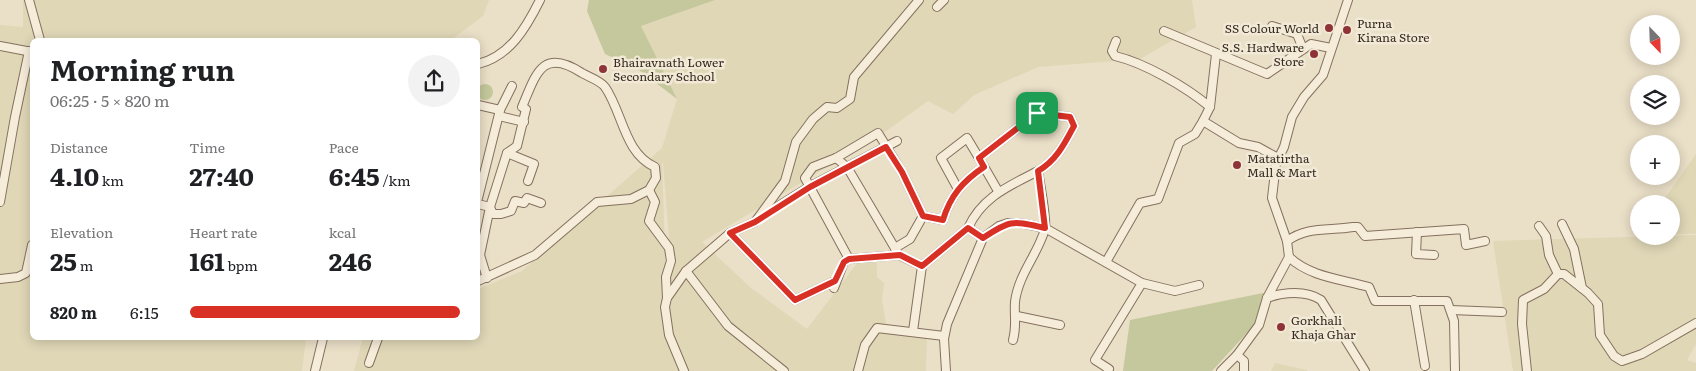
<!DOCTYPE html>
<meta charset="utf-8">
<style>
:root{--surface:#fff;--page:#f2f2f2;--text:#202124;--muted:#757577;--accent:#d93025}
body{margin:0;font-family:Literata,serif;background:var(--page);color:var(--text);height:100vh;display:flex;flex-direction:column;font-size:19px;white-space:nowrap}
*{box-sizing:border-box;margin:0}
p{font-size:16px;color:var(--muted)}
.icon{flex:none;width:28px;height:28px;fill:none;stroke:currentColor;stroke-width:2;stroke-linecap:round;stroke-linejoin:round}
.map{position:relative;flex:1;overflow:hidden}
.details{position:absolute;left:30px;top:38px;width:450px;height:302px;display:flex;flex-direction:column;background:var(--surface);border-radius:8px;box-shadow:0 2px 12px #0003}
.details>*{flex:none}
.needle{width:32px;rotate:157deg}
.controls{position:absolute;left:1630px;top:15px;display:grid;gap:10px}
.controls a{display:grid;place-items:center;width:50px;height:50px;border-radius:50%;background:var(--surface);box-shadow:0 2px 12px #0003;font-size:25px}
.pin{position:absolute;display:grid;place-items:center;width:42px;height:42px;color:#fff;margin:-21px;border-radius:10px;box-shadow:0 2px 8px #0006}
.round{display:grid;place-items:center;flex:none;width:52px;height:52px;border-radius:26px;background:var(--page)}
.summary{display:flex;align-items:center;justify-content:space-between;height:85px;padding:0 20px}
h1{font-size:28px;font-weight:700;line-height:38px}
.figures{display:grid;grid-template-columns:repeat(3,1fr);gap:8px;height:85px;padding:5px 20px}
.figures div{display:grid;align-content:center}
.figures b{font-size:25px;font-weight:700}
.figures small{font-size:14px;font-weight:400}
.figures p{font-size:14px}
ul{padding:0 20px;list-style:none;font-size:16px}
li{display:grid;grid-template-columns:80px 60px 1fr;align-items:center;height:38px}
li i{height:12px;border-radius:6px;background:var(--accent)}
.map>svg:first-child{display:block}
.farmland{fill:#dfd7b6;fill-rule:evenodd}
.green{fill:#c4c89c}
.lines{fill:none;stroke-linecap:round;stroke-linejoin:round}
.minor-casing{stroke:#84715e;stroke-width:10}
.minor{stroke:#f6ecda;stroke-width:8}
.route-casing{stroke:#fff;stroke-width:10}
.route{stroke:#d93025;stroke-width:6}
.poi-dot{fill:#8e3438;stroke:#f2e9d6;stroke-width:2}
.labels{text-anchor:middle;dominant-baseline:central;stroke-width:5;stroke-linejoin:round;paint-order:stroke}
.poi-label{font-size:12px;fill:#362a21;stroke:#f2e9d6;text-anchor:start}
</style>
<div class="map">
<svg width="1696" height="371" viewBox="0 0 1696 371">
<rect width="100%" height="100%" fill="#eadfc7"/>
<g class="farmland">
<path d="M23,0H489L483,16L451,40H32V338H306L302,371H0V25L23,27Z"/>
<path d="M715,0H1192L1196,27L1140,59L1038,67L974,95L953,114L928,101L885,132L702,242L751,288L807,329L858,262H877V277L884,283L882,299L887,331L927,338L926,371H354L363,338H478V289L522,271L662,148L677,99L641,26ZM663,162L671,262L667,315L662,163Z"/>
<path d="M1696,154V234H1671V204H1661Z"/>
<path d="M1696,235V344L1687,360L1696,363V371H1513L1493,241Z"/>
<path d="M1275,363L1307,370V371H1271Z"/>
</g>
<g class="green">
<path d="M589,0H715L641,26L677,99L639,70L605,54L587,11Z"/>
<circle cx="485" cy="92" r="8"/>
<path d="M1268,292L1255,324L1212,371H1123L1130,320Z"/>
</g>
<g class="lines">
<defs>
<g id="minor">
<path d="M29,0L40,40"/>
<path d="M937,7L944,0"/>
<path d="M1272,26L1297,34L1303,49"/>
<path d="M1164,31L1267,74L1311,44L1331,48"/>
<path d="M1116,41L1112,51L1115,56C1145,63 1186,87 1210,107"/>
<path d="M0,46L32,52"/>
<path d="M478,64C510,56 526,28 540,0"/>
<path d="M478,105L500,110"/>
<path d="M499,116L524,122"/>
<path d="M1203,121L1210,107L1216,54"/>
<path d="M507,153L534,164L528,181"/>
<path d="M836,158L847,167L899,255L922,266L968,228L983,238"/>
<path d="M958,189L941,158L967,138L979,158"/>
<path d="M649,190L655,202L649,221L669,248L671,261L666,277L667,298"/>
<path d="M998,191L979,158L1037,113L1070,117L1074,126C1065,143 1056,161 1038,171C1040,184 1047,219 1045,229C1038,254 1018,275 1015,302C1014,316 1017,325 1013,340"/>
<path d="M478,198L500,110L512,86"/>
<path d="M0,202L15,117L29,51"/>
<path d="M478,204L490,207L480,255L487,278"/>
<path d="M758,219L809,187L897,141"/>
<path d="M1562,224L1574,249L1582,288"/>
<path d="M1539,226L1546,236L1549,255L1558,274"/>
<path d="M968,228C982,197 1009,186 1038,171"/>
<path d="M1417,232L1416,254L1434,255"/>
<path d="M730,233L795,300L835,281"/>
<path d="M1287,241C1308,226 1329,231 1353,227H1358L1365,236L1464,229L1466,245L1485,241"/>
<path d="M895,248L910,239L923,216L943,220C950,196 963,181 984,167"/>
<path d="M1289,257C1310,277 1341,279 1369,287L1375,301H1447L1454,321L1455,371"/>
<path d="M849,259L805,178L813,167L836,158L878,133L902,172L923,216"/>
<path d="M1106,262L1140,203L1158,199L1179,143L1195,134L1203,121L1239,143L1258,147L1278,158"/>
<path d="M686,271L728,326L784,371"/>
<path d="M0,279L18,277L26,273L32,245"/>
<path d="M478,281L535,255L597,202L631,199L649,190L656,178L655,167C624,153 623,113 605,87C601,81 589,77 582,73C542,47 536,74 522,107L526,109L517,146L507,153L490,207L493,214H501L511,211L515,201L524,203L527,198L541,203"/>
<path d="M834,288L844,262L849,259L899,255"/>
<path d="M1267,298C1283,292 1306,290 1321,300L1365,371"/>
<path d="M1414,300L1425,366"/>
<path d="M1451,310L1502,312"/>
<path d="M1017,316L1060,325"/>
<path d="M913,331L922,266"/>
<path d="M1237,355L1244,361V371"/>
<path d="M369,363L378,338"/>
<path d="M315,371L323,338"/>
<path d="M684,371L669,335L665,307L667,298L686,271L730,233L755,222L785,181L796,142L813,119L827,107L837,108L850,99L854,77L919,0"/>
<path d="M858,371L865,345L877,328L944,336"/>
<path d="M946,371L944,339L947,324L983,238L999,226L1008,223H1020L1045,228L1142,283L1175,291L1199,285"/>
<path d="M1108,371L1109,369L1095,360L1142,283"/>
<path d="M1221,371L1237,355L1259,325L1267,298L1289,257L1287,241L1272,198L1276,163L1284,147L1292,117L1304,97L1323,75L1348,0"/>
<path d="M1527,371L1522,324L1523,300L1544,289L1558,274H1564L1588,293L1598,304L1600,335L1614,356L1622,361L1642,354L1696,323"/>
</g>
</defs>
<use href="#minor" class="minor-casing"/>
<use href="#minor" class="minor"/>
</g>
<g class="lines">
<defs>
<path id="route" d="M1037,113L1070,117L1074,126C1065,143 1056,161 1038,171L1045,228C1013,221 1011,219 983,238L968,228L922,266L900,255L849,259L844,262L835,281L795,300L730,233L755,222L810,187L886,147L902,172L923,216L943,220C950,196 963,181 984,167L979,158Z"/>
</defs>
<use href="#route" class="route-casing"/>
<use href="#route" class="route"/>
</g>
<g class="poi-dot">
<circle cx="1329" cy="28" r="5"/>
<circle cx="1347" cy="30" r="5"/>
<circle cx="1314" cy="54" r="5"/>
<circle cx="603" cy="69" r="5"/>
<circle cx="1237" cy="165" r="5"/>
<circle cx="1281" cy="327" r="5"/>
</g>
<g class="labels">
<g class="poi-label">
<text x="1357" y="23">Purna<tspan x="1357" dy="14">Kirana Store</tspan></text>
<text x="1319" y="28" text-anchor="end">SS Colour World</text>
<text x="1304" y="47" text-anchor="end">S.S. Hardware<tspan x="1304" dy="14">Store</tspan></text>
<text x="613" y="62">Bhairavnath Lower<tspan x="613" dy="14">Secondary School</tspan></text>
<text x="1247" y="158">Matatirtha<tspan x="1247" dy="14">Mall &amp; Mart</tspan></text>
<text x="1291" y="320">Gorkhali<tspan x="1291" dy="14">Khaja Ghar</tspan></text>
</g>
</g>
</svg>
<div class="controls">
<a><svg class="needle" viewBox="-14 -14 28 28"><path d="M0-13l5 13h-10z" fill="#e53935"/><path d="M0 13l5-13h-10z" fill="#757577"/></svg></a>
<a><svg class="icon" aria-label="layers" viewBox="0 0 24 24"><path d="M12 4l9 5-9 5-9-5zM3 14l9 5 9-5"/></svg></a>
<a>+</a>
<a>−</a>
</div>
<div class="pin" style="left:1037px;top:113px;background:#1e9e55"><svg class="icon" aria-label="arrive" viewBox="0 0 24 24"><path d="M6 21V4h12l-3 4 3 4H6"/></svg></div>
<section class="details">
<div class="summary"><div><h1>Morning run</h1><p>06:25 · 5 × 820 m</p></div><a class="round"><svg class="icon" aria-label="share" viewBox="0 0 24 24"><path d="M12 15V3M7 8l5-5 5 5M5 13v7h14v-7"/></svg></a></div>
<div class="figures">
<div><p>Distance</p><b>4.10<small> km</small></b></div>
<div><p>Time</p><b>27:40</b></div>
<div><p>Pace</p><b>6:45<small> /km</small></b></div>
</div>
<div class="figures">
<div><p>Elevation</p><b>25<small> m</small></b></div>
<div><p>Heart rate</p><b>161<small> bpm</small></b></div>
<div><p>kcal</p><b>246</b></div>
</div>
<ul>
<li><b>820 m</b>6:15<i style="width:100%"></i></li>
</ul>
</section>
</div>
